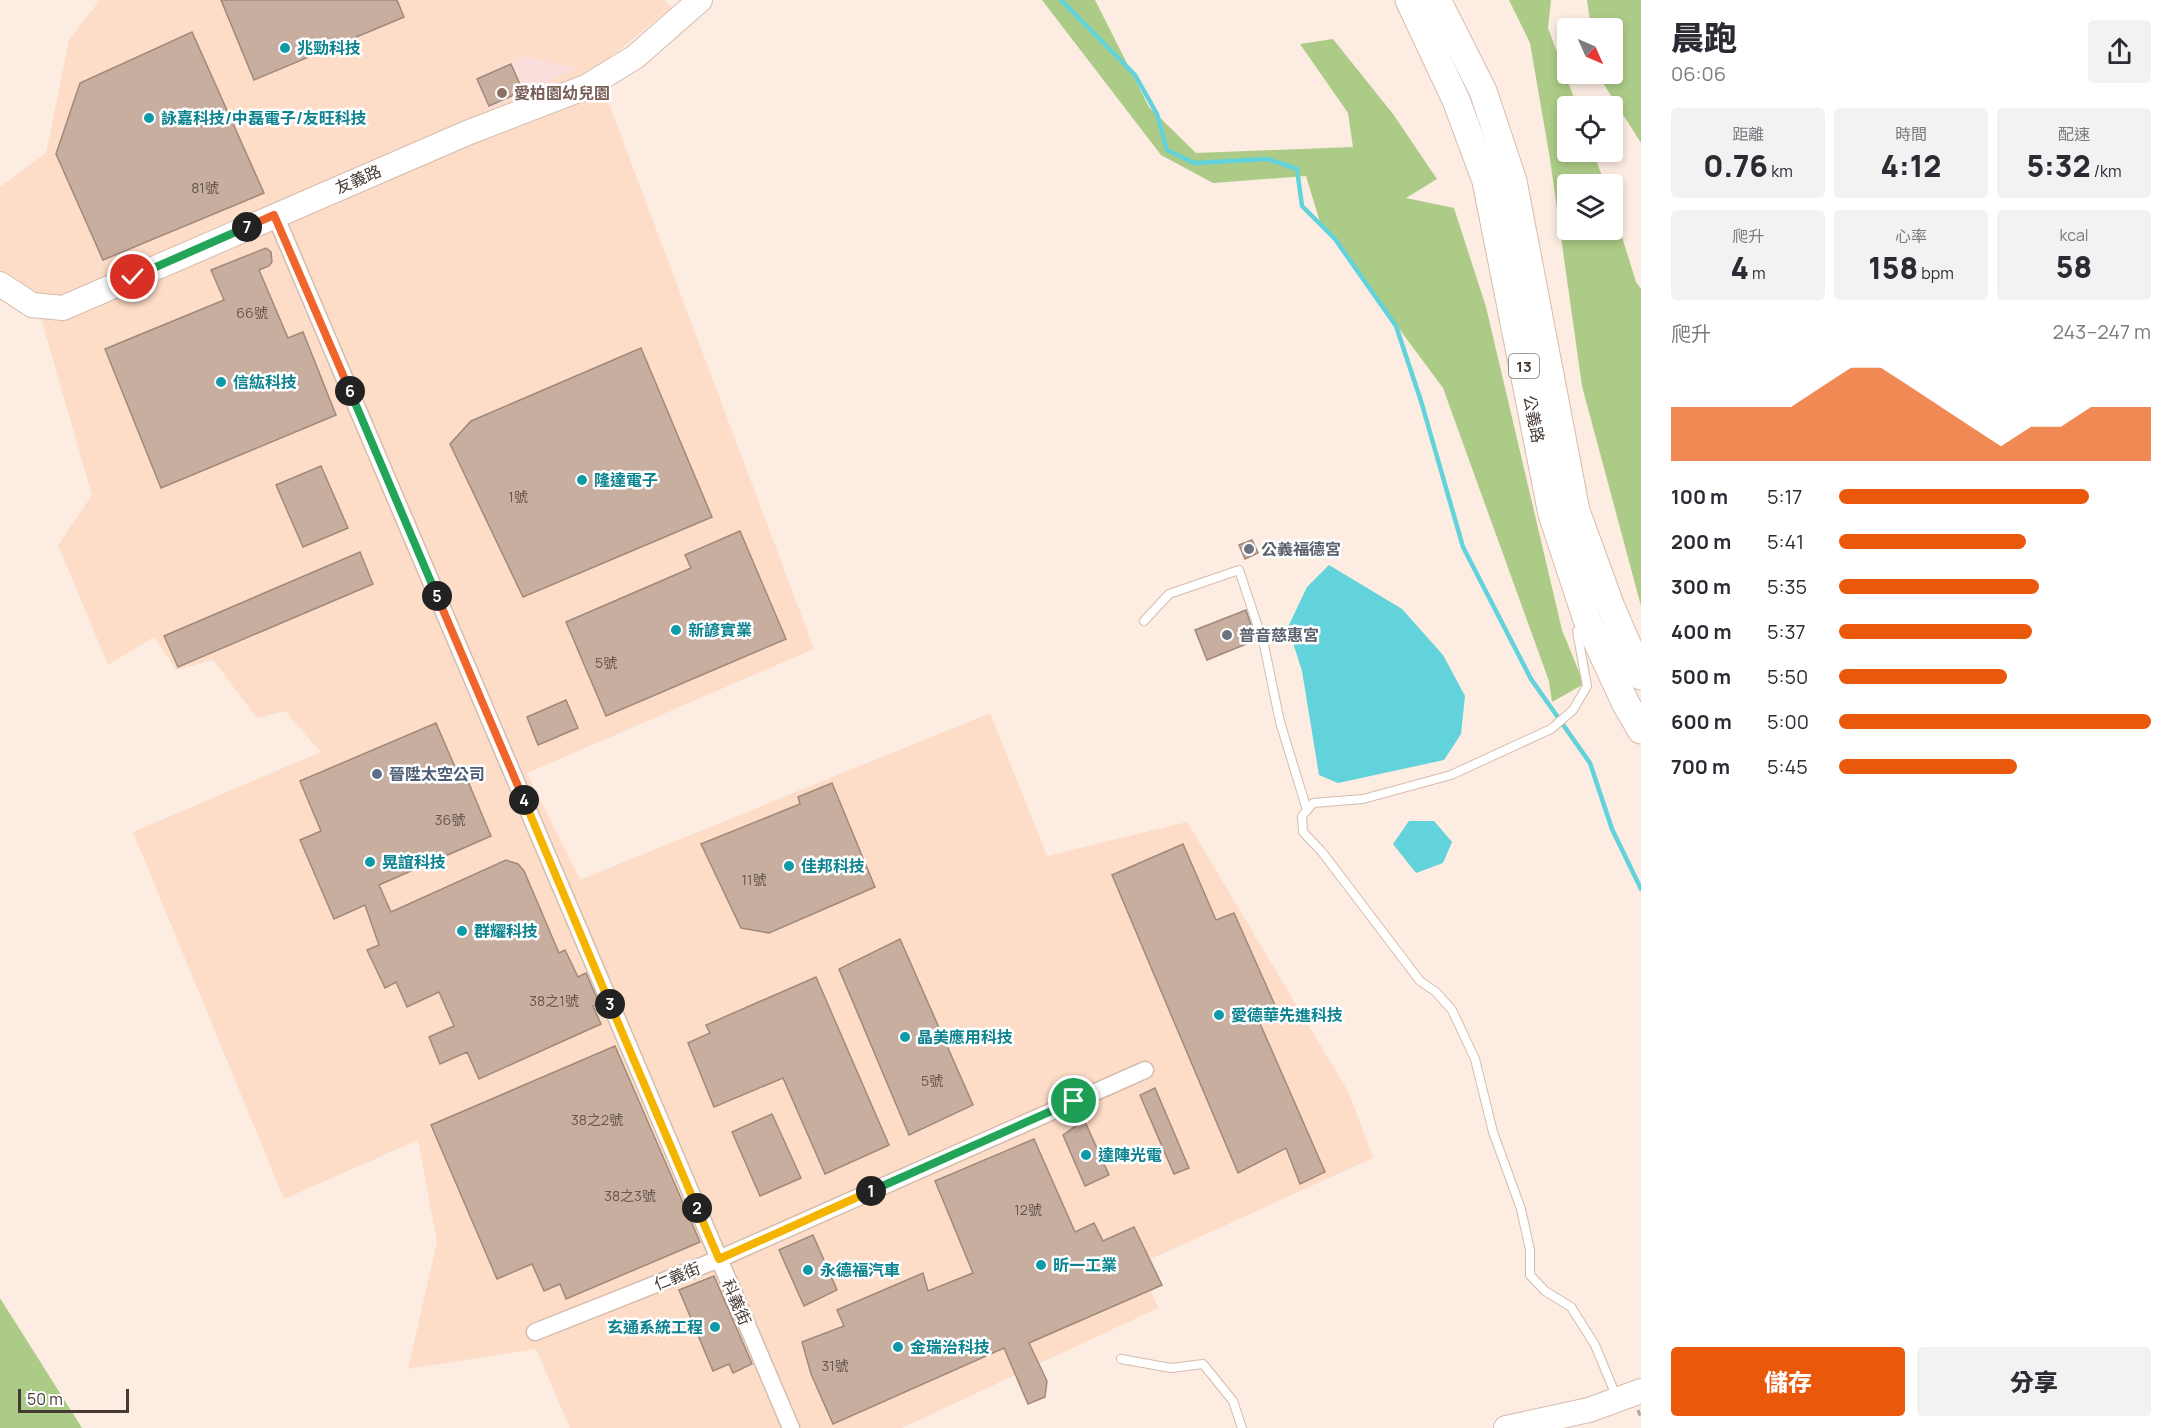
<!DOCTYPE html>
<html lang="zh-TW">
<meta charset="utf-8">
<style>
:root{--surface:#fff;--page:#f2f2f3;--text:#2b2b33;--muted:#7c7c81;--accent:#ea580c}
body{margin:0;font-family:Manrope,"Noto Sans TC",sans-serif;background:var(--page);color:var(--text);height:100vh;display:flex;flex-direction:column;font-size:22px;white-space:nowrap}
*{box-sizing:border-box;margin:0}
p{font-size:20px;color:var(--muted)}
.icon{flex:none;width:33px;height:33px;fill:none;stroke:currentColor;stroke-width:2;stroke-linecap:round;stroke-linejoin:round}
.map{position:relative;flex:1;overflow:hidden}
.side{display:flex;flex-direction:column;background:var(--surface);width:540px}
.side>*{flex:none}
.needle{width:39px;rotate:135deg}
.tools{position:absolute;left:1557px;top:18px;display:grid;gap:12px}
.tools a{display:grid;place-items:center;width:66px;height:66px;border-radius:6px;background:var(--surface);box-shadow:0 3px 9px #0003;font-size:30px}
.scale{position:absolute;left:18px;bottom:15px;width:111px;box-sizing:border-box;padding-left:6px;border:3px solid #443933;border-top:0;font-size:16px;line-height:21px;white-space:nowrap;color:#443933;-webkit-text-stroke:4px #fff;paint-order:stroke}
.pin{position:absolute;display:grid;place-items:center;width:51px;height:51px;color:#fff;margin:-26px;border:3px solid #fff;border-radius:50%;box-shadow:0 2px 6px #0007}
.km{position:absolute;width:30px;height:30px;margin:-15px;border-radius:50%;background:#222;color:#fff;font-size:16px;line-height:30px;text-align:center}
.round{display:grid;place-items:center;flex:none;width:63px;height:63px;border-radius:6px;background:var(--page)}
.headline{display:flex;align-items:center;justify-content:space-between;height:102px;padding:0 30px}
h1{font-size:33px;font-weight:800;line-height:45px}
.stats{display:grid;grid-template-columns:repeat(3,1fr);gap:9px;height:102px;padding:6px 30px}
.stats div{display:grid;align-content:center;border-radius:6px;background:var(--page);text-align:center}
.stats b{font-size:30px;font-weight:800}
.stats small{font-size:16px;font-weight:400}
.stats p{font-size:16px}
.chart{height:168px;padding:12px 30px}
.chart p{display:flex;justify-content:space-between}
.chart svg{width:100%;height:108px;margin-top:6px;fill:var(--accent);opacity:.7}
.action{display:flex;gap:12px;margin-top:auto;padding:12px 30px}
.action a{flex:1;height:69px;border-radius:6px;background:var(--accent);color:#fff;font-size:24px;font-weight:800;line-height:69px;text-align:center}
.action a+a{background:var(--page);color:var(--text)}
ul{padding:0 30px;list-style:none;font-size:20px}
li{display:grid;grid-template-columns:96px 72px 1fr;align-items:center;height:45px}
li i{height:15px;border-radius:8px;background:var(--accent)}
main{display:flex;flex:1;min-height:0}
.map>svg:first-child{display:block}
.built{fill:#feddc8}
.education{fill:#f9dedc}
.green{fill:#accb87}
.water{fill:#62d2db}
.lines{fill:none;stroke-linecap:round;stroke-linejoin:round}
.stream{stroke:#62d2db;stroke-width:4.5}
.building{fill:#c8ae9f;stroke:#a1897a;stroke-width:1.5}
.lane-casing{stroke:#d6bcad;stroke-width:10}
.street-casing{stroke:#d6bcad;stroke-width:19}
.secondary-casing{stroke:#d6bcad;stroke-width:26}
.primary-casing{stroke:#d6bcad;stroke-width:29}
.path{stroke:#b4a69e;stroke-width:3;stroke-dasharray:6 3;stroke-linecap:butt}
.lane{stroke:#fff;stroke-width:8}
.street{stroke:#fff;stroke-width:16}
.secondary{stroke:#fff;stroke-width:24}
.primary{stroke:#fff;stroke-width:27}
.split-1-casing{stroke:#fff;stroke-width:12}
.split-2-casing{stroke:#fff;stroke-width:12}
.split-3-casing{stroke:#fff;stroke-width:12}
.split-4-casing{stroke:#fff;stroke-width:12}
.split-5-casing{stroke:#fff;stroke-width:12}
.split-6-casing{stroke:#fff;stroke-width:12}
.split-7-casing{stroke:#fff;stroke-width:12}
.split-8-casing{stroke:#fff;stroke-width:12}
.split-1{stroke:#22a559;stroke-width:8}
.split-2{stroke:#f5b400;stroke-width:8}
.split-3{stroke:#f5b400;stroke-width:8}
.split-4{stroke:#f5b400;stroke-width:8}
.split-5{stroke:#f0652b;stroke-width:8}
.split-6{stroke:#22a559;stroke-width:8}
.split-7{stroke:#f0652b;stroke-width:8}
.split-8{stroke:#22a559;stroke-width:8}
.culture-dot{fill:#0f9aa8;stroke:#fff;stroke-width:2}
.education-dot{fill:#8d6e63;stroke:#fff;stroke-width:2}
.worship-dot{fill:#6b7280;stroke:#fff;stroke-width:2}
.service-dot{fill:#5c6f8a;stroke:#fff;stroke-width:2}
.labels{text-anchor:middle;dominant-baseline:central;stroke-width:5;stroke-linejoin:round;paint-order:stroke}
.number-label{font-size:14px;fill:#65564e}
.shield{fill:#fff;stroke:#7c7470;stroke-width:1.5}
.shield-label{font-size:15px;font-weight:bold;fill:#443933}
.culture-label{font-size:16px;font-weight:bold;fill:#0d838f;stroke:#fff;text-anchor:start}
.education-label{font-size:16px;font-weight:bold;fill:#785e54;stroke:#fff;text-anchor:start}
.street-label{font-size:16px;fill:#443933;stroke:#fff}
.worship-label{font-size:16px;font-weight:bold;fill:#5b616d;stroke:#fff;text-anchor:start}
.service-label{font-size:16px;font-weight:bold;fill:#4e5e75;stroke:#fff;text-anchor:start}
</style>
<main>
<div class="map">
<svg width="1641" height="1428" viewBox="0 0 1641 1428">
<rect width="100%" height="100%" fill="#fcece2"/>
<path class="built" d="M100,0H664L672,7L596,69L814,649L527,773L580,880L990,713L1047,856L1187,822L1349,1093L1373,1158L1140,1264L1158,1308L902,1428H570L536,1349L408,1369L437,1242L418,1140L284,1199L133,832L321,752L285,711L257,718L213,660L176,670L154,637L108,665L58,545L92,495L34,294L0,270V187L46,153L69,40Z"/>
<path class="education" d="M522,56L578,68L488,109L475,78Z"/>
<g class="green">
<path d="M1042,0H1095L1149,107L1196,153L1353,147L1348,113L1300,44L1333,39L1393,114L1437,179L1406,198L1454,208L1486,307L1562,630L1584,684L1552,702L1549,681L1443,388L1320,222L1306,176L1213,183L1161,155Z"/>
<path d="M1509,0H1551L1548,28L1577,106H1568V152H1593L1605,184H1568V230H1612L1613,208L1636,282L1641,289V606L1582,386L1550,159L1530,43Z"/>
<path d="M1587,0H1641V143L1598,75L1612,74V28H1591Z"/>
<path d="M0,1298L82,1428H0Z"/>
</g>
<g class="water">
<path d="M1329,565L1402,609L1443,655L1465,696L1461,734L1444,760L1338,783L1319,775L1302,671L1288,627L1307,587Z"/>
<path d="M1409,821H1434L1452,842L1443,863L1416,873L1393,844Z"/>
</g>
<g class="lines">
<path class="stream" d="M1061,0L1135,75L1157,114L1167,150L1194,163L1268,159L1297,169L1302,206L1335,239L1396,326L1421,401L1463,547L1531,679L1590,763L1612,829L1641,889"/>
</g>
<g class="building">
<path d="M221,0H397L404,17L254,80Z"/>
<path d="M192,32L264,193L103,260L56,154L80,83Z"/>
<path d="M511,64L523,91L489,106L477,79Z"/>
<path d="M266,248L271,252L272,262L269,266L259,270L288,338L303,332L336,415L161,488L105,349L224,300L211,270Z"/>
<path d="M641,348L712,517L523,597L450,444L471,421Z"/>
<path d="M321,466L348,528L303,547L276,485Z"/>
<path d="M740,531L786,639L606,716L566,622L691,568L685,555Z"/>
<path d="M1252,540L1258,553L1245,559L1239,545Z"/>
<path d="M360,552L373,584L178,667L164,636Z"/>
<path d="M1246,610L1256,640L1207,660L1195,630Z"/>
<path d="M566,700L578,728L538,745L527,717Z"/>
<path d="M436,723L461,781L467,779L491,836L379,885L391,912L506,860L518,864L524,871L559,953L565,950L578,977L586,973L599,1003L593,1006L601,1024L479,1079L467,1052L440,1064L429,1037L454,1026L439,992L407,1007L396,982L385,988L367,950L379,945L365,905L334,919L300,840L321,831L300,781Z"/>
<path d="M832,783L875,887L769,933L741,928L701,844L800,804L798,797Z"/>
<path d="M1183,844L1216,920L1234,913L1278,1012L1258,1019L1325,1172L1300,1184L1286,1148L1238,1173L1112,875Z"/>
<path d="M900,939L973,1105L909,1135L839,969Z"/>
<path d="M816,977L889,1145L825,1174L783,1078L714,1107L688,1043L710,1033L706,1025Z"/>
<path d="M615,1046L700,1242L566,1299L560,1284L544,1291L532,1264L497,1279L431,1125Z"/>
<path d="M1155,1088L1189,1168L1174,1174L1140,1095Z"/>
<path d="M772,1114L801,1178L760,1196L732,1132Z"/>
<path d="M1079,1124H1086L1109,1175L1085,1186L1063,1135Z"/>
<path d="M1034,1139L1075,1232L1094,1223L1103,1241L1134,1227L1162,1285L1029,1343L1047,1381L1045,1397L1028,1404L1004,1348L833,1424L811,1374L802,1342L844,1326L837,1310L923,1273L928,1291L973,1273L935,1181Z"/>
<path d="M813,1235L837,1290L804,1306L779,1250Z"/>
<path d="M714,1276L752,1364L733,1373L729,1364L713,1371L679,1290Z"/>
</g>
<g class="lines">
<defs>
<g id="lane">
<path d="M1144,621L1169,594L1239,570L1264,645L1280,722L1307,810"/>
<path d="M1585,623L1577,631L1587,686L1573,710L1551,729L1451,775L1363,799L1313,803L1302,816L1303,832L1322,852L1420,981L1436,992L1452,1010L1475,1059L1493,1132L1521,1209L1530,1250V1275L1545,1291L1571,1307L1595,1345L1617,1398"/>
<path d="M1121,1359L1171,1368L1203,1364L1233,1401L1242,1428"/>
</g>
<g id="street">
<path d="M275,215L791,1428"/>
<path d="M535,1332L719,1259L1145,1070"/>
</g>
<g id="secondary">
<path d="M0,284L32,305L63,308L467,133L586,87L635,57L700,0"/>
<path d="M1506,1428L1589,1410L1641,1391"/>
</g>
<g id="primary">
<path d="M1409,0L1456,100L1486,181L1552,514L1587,620L1626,704L1641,730"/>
<path d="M1437,0L1483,91L1513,181L1576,511L1611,607L1641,676"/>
</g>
</defs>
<use href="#lane" class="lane-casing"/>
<use href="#street" class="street-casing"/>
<use href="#secondary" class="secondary-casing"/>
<use href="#primary" class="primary-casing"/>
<path class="path" d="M1638,1410L1641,1418"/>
<use href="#lane" class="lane"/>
<use href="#street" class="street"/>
<use href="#secondary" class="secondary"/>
<use href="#primary" class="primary"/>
</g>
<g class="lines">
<defs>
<path id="split-1" d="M871,1191L1074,1101"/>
<path id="split-2" d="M697,1208L719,1259L871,1191"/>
<path id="split-3" d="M610,1004L697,1208"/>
<path id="split-4" d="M524,800L610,1004"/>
<path id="split-5" d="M437,596L524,800"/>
<path id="split-6" d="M350,391L437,596"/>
<path id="split-7" d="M247,227L274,215L350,391"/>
<path id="split-8" d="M133,277L247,227"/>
</defs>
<use href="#split-1" class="split-1-casing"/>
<use href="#split-2" class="split-2-casing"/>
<use href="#split-3" class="split-3-casing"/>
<use href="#split-4" class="split-4-casing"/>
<use href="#split-5" class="split-5-casing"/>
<use href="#split-6" class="split-6-casing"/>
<use href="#split-7" class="split-7-casing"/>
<use href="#split-8" class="split-8-casing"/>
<use href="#split-1" class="split-1"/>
<use href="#split-2" class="split-2"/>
<use href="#split-3" class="split-3"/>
<use href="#split-4" class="split-4"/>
<use href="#split-5" class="split-5"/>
<use href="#split-6" class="split-6"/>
<use href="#split-7" class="split-7"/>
<use href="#split-8" class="split-8"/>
</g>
<g class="culture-dot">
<circle cx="285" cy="48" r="6"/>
<circle cx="149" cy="118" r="6"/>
<circle cx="221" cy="382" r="6"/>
<circle cx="582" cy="480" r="6"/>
<circle cx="676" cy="630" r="6"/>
<circle cx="370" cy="862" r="6"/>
<circle cx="789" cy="866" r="6"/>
<circle cx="462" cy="931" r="6"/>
<circle cx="1219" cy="1015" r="6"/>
<circle cx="905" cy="1037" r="6"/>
<circle cx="1086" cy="1155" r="6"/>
<circle cx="1041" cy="1265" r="6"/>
<circle cx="808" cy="1270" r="6"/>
<circle cx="715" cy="1327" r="6"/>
<circle cx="898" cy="1347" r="6"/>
</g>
<circle class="education-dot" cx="502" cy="93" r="6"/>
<g class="worship-dot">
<circle cx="1249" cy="549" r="6"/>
<circle cx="1227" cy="635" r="6"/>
</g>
<circle class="service-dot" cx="377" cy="774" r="6"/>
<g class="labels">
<g class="number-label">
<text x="205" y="187">81號</text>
<text x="252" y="312">66號</text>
<text x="518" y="496">1號</text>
<text x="606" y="662">5號</text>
<text x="450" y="819">36號</text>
<text x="754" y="879">11號</text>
<text x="554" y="1000">38之1號</text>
<text x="932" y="1080">5號</text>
<text x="597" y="1119">38之2號</text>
<text x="630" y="1195">38之3號</text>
<text x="1028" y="1209">12號</text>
<text x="835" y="1365">31號</text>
</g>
<rect class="shield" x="1509" y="354" width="30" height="24" rx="4.5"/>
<g class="shield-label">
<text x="1524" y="366">13</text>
</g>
<g class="culture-label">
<text x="297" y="48">兆勁科技</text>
<text x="161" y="118">詠嘉科技/中磊電子/友旺科技</text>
<text x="233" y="382">信紘科技</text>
<text x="594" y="480">隆達電子</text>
<text x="688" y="630">新諺實業</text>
<text x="382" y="862">晃誼科技</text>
<text x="801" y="866">佳邦科技</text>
<text x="474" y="931">群耀科技</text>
<text x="1231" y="1015">愛德華先進科技</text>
<text x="917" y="1037">晶美應用科技</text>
<text x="1098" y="1155">達陣光電</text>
<text x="1053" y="1265">昕一工業</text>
<text x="820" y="1270">永德福汽車</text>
<text x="703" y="1327" text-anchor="end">玄通系統工程</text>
<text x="910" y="1347">金瑞治科技</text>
</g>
<g class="education-label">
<text x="514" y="93">愛柏園幼兒園</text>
</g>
<g class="street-label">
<text transform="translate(358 179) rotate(-23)">友義路</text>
<text transform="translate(1534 419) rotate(79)">公義路</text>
<text transform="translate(677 1276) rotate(-22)">仁義街</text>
<text transform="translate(737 1302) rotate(67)">科義街</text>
</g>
<g class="worship-label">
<text x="1261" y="549">公義福德宮</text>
<text x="1239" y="635">普音慈惠宮</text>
</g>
<g class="service-label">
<text x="389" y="774">晉陞太空公司</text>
</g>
</g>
</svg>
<div class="tools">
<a><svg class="needle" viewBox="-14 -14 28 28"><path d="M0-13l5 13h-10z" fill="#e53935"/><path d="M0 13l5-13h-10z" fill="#7c7c81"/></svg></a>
<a><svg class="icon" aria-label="locate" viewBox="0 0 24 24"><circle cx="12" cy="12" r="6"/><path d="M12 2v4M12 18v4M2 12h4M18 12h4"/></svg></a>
<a><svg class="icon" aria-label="layers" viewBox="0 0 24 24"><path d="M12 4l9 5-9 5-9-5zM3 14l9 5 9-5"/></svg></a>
</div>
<div class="scale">50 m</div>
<div class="pin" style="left:1074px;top:1101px;background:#1e9e55"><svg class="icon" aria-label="arrive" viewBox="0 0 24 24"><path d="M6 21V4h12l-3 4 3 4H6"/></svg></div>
<div class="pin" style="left:133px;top:277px;background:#d93025"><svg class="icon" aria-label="check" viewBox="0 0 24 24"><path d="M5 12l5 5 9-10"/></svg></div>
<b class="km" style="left:871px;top:1191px">1</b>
<b class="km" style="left:697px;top:1208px">2</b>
<b class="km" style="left:610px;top:1004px">3</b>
<b class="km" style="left:524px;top:800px">4</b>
<b class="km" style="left:437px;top:596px">5</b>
<b class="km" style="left:350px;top:391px">6</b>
<b class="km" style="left:247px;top:227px">7</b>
</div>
<section class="side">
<div class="headline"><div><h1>晨跑</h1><p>06:06</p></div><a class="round"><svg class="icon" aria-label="share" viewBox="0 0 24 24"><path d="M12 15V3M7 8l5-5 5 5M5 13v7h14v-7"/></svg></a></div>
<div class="stats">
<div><p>距離</p><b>0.76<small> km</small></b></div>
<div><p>時間</p><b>4:12</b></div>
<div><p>配速</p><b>5:32<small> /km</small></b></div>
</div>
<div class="stats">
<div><p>爬升</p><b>4<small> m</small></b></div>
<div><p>心率</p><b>158<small> bpm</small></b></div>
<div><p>kcal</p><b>58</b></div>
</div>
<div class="chart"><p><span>爬升</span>243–247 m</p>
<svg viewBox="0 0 160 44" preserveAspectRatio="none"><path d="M0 44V22L10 22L20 22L30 22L40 22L50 14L60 6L70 6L80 14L90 22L100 30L110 38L120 30L130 30L140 22L150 22L160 22V44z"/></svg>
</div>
<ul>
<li><b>100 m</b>5:17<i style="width:80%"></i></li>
<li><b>200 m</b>5:41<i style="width:60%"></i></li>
<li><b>300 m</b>5:35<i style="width:64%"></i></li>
<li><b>400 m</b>5:37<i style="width:62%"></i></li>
<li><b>500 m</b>5:50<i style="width:54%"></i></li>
<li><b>600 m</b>5:00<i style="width:100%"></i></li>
<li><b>700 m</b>5:45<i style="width:57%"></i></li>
</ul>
<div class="action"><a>儲存</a><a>分享</a></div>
</section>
</main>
